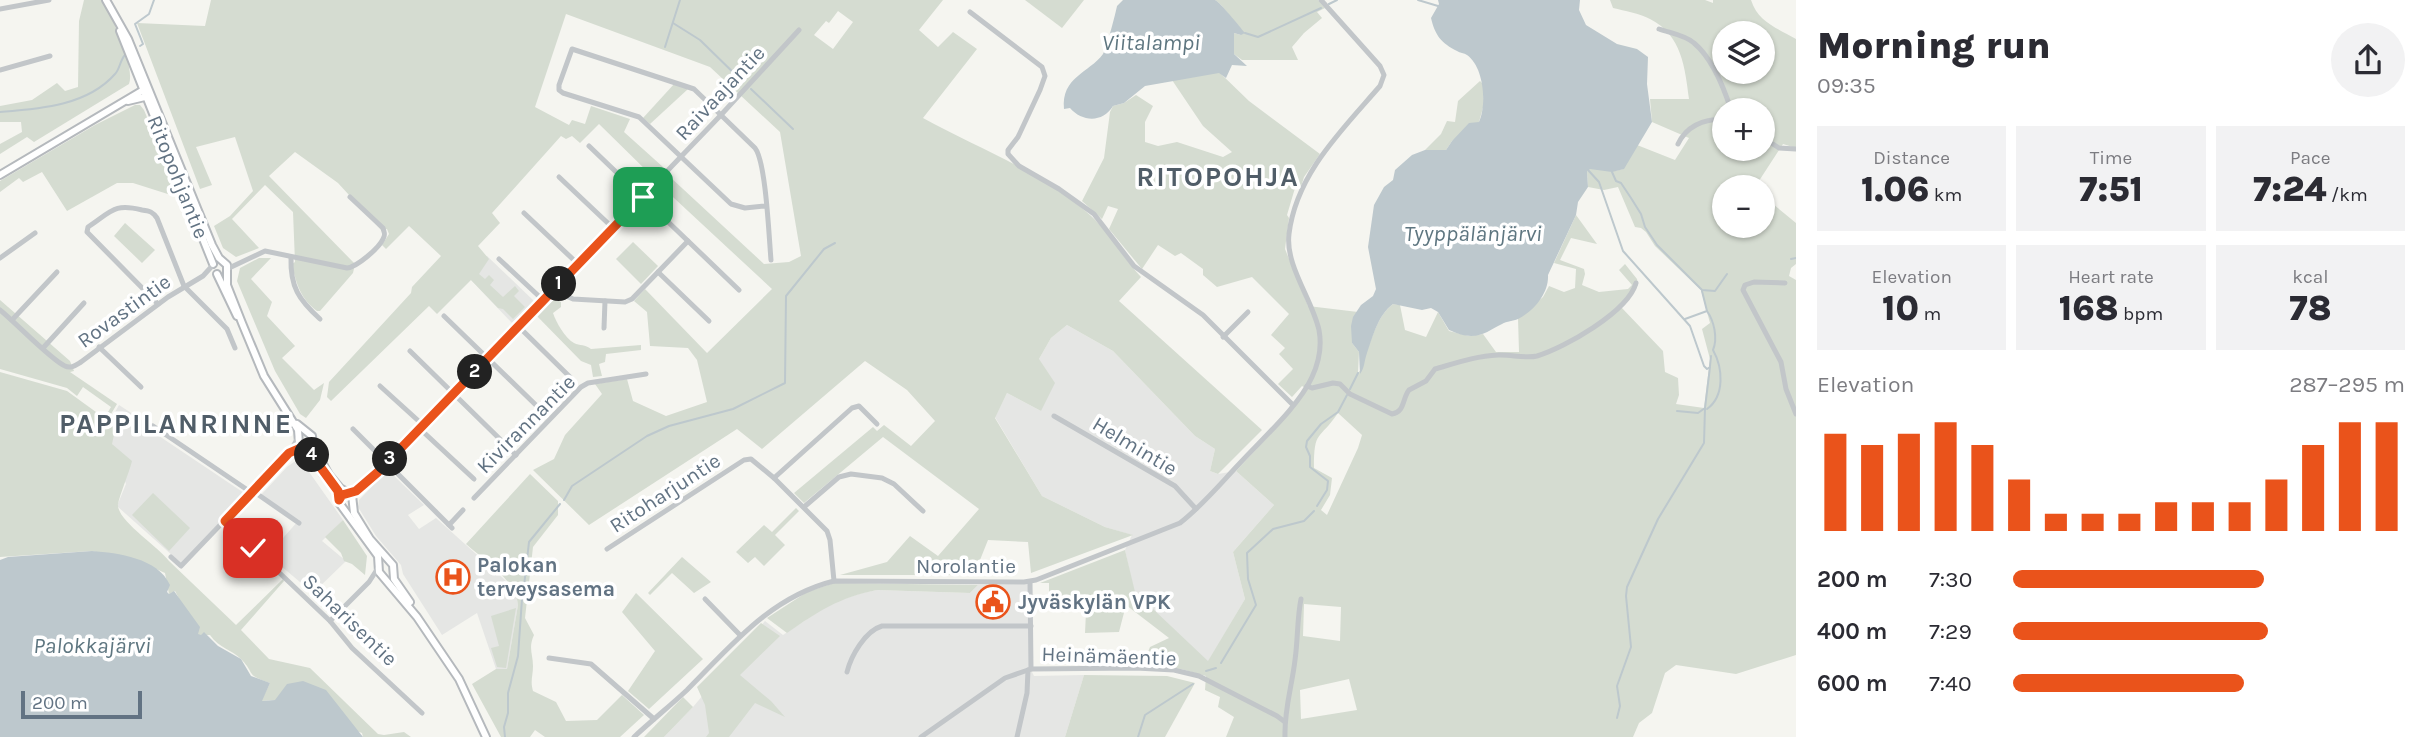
<!DOCTYPE html>
<meta charset="utf-8">
<style>
:root{--surface:#fff;--page:#f2f2f3;--text:#2b2b33;--muted:#7c7c81;--accent:#ea531b}
body{margin:0;font-family:Karla,sans-serif;background:var(--page);color:var(--text);height:100vh;display:flex;flex-direction:column;font-size:26px;white-space:nowrap}
*{box-sizing:border-box;margin:0}
p{font-size:23px;color:var(--muted)}
.icon{flex:none;width:38px;height:38px;fill:none;stroke:currentColor;stroke-width:2;stroke-linecap:round;stroke-linejoin:round}
.map{position:relative;flex:1;overflow:hidden}
.drawer{display:flex;flex-direction:column;background:var(--surface);width:630px}
.drawer>*{flex:none}
.buttons{position:absolute;left:1712px;top:21px;display:grid;gap:14px}
.buttons a{display:grid;place-items:center;width:63px;height:63px;border-radius:50%;background:var(--surface);box-shadow:0 2px 5px #0004;font-size:35px}
.scale{position:absolute;left:21px;bottom:18px;width:121px;box-sizing:border-box;padding-left:7px;border:4px solid #627383;border-top:0;font-size:19px;line-height:24px;white-space:nowrap;color:#627383;-webkit-text-stroke:5px #fff;paint-order:stroke}
.pin{position:absolute;display:grid;place-items:center;width:60px;height:60px;color:#fff;margin:-30px;border-radius:14px;box-shadow:0 4px 10px #0006}
.km{position:absolute;width:35px;height:35px;margin:-18px;border-radius:50%;background:#222;color:#fff;font-size:19px;line-height:35px;text-align:center}
.round{display:grid;place-items:center;flex:none;width:74px;height:74px;border-radius:37px;background:var(--page)}
.headline{display:flex;align-items:center;justify-content:space-between;height:119px;padding:0 21px}
h1{font-size:38px;font-weight:800;line-height:52px}
.stats{display:grid;grid-template-columns:repeat(3,1fr);gap:10px;height:119px;padding:7px 21px}
.stats div{display:grid;align-content:center;border-radius:0px;background:var(--page);text-align:center}
.stats b{font-size:35px;font-weight:800}
.stats small{font-size:19px;font-weight:400}
.stats p{font-size:19px}
.chart{height:196px;padding:14px 21px}
.chart p{display:flex;justify-content:space-between}
.chart svg{width:100%;height:126px;margin-top:7px;stroke:var(--accent);stroke-width:6}
ul{padding:0 21px;list-style:none;font-size:23px}
li{display:grid;grid-template-columns:112px 84px 1fr;align-items:center;height:52px}
li i{height:18px;border-radius:9px;background:var(--accent)}
main{display:flex;flex:1;min-height:0}
.map>svg:first-child{display:block}
.built{fill:#e5e6e4}
.green{fill:#d5dcd1;fill-rule:evenodd}
.water{fill:#bdc8cd}
.lines{fill:none;stroke-linecap:round;stroke-linejoin:round}
.stream{stroke:#bdc8cd;stroke-width:2}
.major-casing{stroke:#b5b9bd;stroke-width:10}
.minor{stroke:#c2c6c9;stroke-width:5}
.major{stroke:#fff;stroke-width:6}
.route-casing{stroke:#fff;stroke-width:14}
.route{stroke:#ea531b;stroke-width:9}
.labels{text-anchor:middle;dominant-baseline:central;stroke-width:7;stroke-linejoin:round;paint-order:stroke}
.street-label{font-size:21px;fill:#627383;stroke:#fff}
.poi-label{font-size:21px;font-weight:bold;fill:#627383;stroke:#fff;text-anchor:start}
.water-label{font-size:23px;font-style:italic;fill:#5e7680;stroke:#fff}
.district-label{font-size:28px;font-weight:bold;letter-spacing:2px;fill:#505d68;stroke:#fff}
</style>
<main>
<div class="map">
<svg width="1796" height="737" viewBox="0 0 1796 737">
<rect width="100%" height="100%" fill="#f5f5f0"/>
<g class="built">
<path d="M487,256L534,301L512,323L471,280L449,262Z"/>
<path d="M1067,325L1113,351L1195,436L1215,449L1210,471L1218,474L1236,471L1274,505L1233,552L1245,599L1208,662L1134,592L1125,550L1132,535L1105,527L1042,496L995,417L1007,393L1041,411L1039,359L1051,338Z"/>
<path d="M119,405L145,422L153,432L247,495L182,564L117,506L126,484L112,444L109,423Z"/>
<path d="M294,462H302L343,520L322,541L346,561L313,593L268,555L299,520L261,495L287,467Z"/>
<path d="M388,470L424,505L408,515L419,529L436,518L505,580L517,594L518,605L507,669H496L477,613L442,635L403,574L401,565L376,536L358,507L359,500Z"/>
<path d="M1029,584L1030,668L1034,676L1084,675L1065,737H664L693,707L765,621L783,635L831,603L862,593L877,590L970,593L978,585Z"/>
</g>
<g class="green">
<path d="M84,0H103C111,15 136,69 129,84L34,142L27,137L0,154V144L22,132L21,122H0V106L32,100L57,83L65,91L78,87L79,21Z"/>
<path d="M211,0H943L919,30L938,47L953,32L977,49L923,118C979,149 1043,172 1090,215C1110,233 1123,258 1141,277L1119,301L1262,430L1218,474L1210,471L1215,449L1195,436L1113,351L1067,325L1051,338L1039,359L1055,383L1041,411L1007,393L995,418L1042,496L1105,527L1133,535L1031,573L1028,542L988,540L980,560L965,564L964,575H840L887,562L910,536L938,556L979,509L883,437L804,503L794,493L873,427L877,431L884,425L911,446L935,421L907,390L865,361L762,449L737,429L589,525L533,470L554,459L565,435L602,394L595,384L627,379L633,401L666,416L707,402L697,360L688,348L650,346L647,312L634,301L645,289L707,353L772,289L660,185L669,176L764,264L789,262L801,256L780,132L710,67L566,14L535,107L569,125L572,120L585,124L591,106L630,119L624,132L663,167L653,177L599,124L580,143L572,136L566,139L561,136L492,213L500,223L478,246L489,259L479,274L485,279L489,275L494,280L490,285L503,297L515,286L519,291L514,296L525,307L513,319L503,309L498,308L471,280L437,314L429,306L331,401L327,397L329,382L411,293L412,287L441,256L409,226L386,249L382,245L389,234L387,229L382,231L338,183L295,152L269,176L355,264L353,273L320,311H317C301,299 296,284 292,264L295,262L293,212L265,185L232,219L259,248L236,257L223,248L214,226L230,216L253,191L235,137L196,147L212,185L200,189L137,23L205,26ZM838,11L853,22L833,49L814,35L826,21L829,23Z"/>
<path d="M1025,0H1084L1062,28Z"/>
<path d="M1215,0H1318L1325,8L1317,12L1322,18L1304,33L1292,47L1298,60H1242L1234,54V33L1241,35C1237,25 1224,6 1215,0Z"/>
<path d="M1610,0H1705L1713,3V0H1751C1758,22 1777,28 1796,39V148L1783,144L1755,187H1724V226H1762V195L1796,223V264L1791,268L1789,276L1796,280V655L1736,674L1676,665L1665,673L1652,713L1639,723L1633,737H1226L1234,717L1218,707L1220,697L1205,690L1206,676L1181,669L1151,665L1150,655L1148,652L1150,647L1169,638L1126,605L1119,632L1085,633L1086,612L1076,601L1049,592V583H1040L1125,550L1135,592L1208,661L1245,599L1233,552L1274,505L1236,471L1279,425L1307,389L1302,386L1292,397L1278,384L1293,369L1279,354L1285,348L1271,335L1289,314L1252,277L1217,287L1203,275V269L1181,253L1175,256L1158,245L1142,269L1109,229L1118,209L1108,206L1102,219L1082,201L1104,158L1110,112L1113,106L1124,103L1136,95L1153,106L1145,122V142L1158,146L1177,142L1223,157L1232,152L1203,126L1172,80L1219,72L1249,101L1320,154L1304,177L1301,187L1295,188L1287,215L1289,218L1285,249L1308,306L1358,312L1352,343L1359,352L1358,373C1365,366 1363,362 1366,353C1373,336 1378,315 1393,304L1400,305L1405,330L1426,337L1438,312L1449,331L1469,336L1483,334L1496,352H1519L1518,318L1543,297L1549,286L1564,292L1575,288L1576,269L1554,263L1576,215L1597,244L1571,238L1560,260L1584,269L1585,274L1582,285L1599,292L1628,289L1632,285L1619,270L1625,264L1637,279L1638,285L1621,307L1663,351L1665,372L1678,378L1679,395L1676,404L1704,408L1710,359L1702,329L1710,323L1701,290L1655,246L1646,232L1641,228L1635,227L1618,187L1604,190L1588,187L1587,171L1590,168L1615,171L1623,169L1637,145L1675,160L1689,138L1652,122L1650,99H1689C1685,68 1682,35 1650,19C1639,13 1625,11 1613,8ZM1724,33H1762V72H1724ZM1724,110H1762V149H1724ZM1338,413L1362,435L1358,448L1327,515L1321,510L1330,495L1332,478L1314,468C1314,429 1319,441 1338,413ZM1304,604L1341,607L1340,641L1303,636ZM1349,679L1357,710L1301,719L1300,690Z"/>
<path d="M1480,81L1483,84L1484,104L1479,122L1452,141L1446,150H1425L1441,134L1447,121L1455,122L1458,101Z"/>
<path d="M675,83L688,89L650,124L643,118Z"/>
<path d="M135,105H140L144,110L179,195L174,196L133,183H117L67,211L42,172L23,182L19,178L0,192V181L95,125Z"/>
<path d="M125,223L155,250L142,263L114,236Z"/>
<path d="M633,242L658,266L641,284L616,259Z"/>
<path d="M259,258H271L251,279L272,302L267,316L295,346L282,358L314,390L324,383L320,400L306,418L300,414L275,371L237,281L240,268Z"/>
<path d="M555,299L561,302V307L553,313C556,322 565,338 574,343C580,346 585,344 591,349L641,345V350L606,354L605,362L599,364L602,376L593,377L591,365L581,361L534,313L547,301Z"/>
<path d="M0,300L70,361L74,371L70,372L117,404L108,419L105,417L111,407L83,387L77,396L67,388L0,369Z"/>
<path d="M0,372L67,391L107,420L115,430L112,444L132,461C129,473 120,494 118,504C116,520 159,547 169,561L236,625L283,579L284,581L241,630L269,659L310,668L378,734L384,735L404,732L411,737H363L362,733L275,700L261,701L270,683C244,674 256,674 241,659C231,649 220,649 210,635H198L175,591L169,594L165,573L145,564L92,551L0,557Z"/>
<path d="M530,474L558,501V515L533,547L525,618L534,635C528,648 533,654 533,666C533,676 530,681 533,691L556,702L566,721L597,720L622,695L644,715L620,737H545L535,730L530,737H501L472,684L496,669H507L518,605C516,580 484,560 466,544Z"/>
<path d="M153,493L190,528L169,551L132,515Z"/>
<path d="M796,508L799,511L775,535L785,545L764,566L755,557L748,563L736,552L764,525L772,532Z"/>
<path d="M343,520L367,556L365,575L352,564L344,561L341,553L325,537Z"/>
<path d="M682,557L711,582L694,593L672,573L650,595L648,593Z"/>
<path d="M834,583L978,585L970,593L877,590C840,597 817,612 787,633L767,618L807,592Z"/>
<path d="M636,593L703,659L649,709L628,691L655,651L622,612Z"/>
<path d="M516,608L506,668L497,667L491,648L499,646L491,616Z"/>
<path d="M761,623L780,636L740,675L771,701L785,717L755,703L729,737H706L709,733L705,705L697,687Z"/>
<path d="M1084,675L1167,676L1195,683L1165,737H1065Z"/>
<path d="M683,697L693,707L664,737H644Z"/>
</g>
<g class="water">
<path d="M1123,0H1215C1221,3 1239,26 1245,33L1241,35L1234,33V54L1247,66L1232,65L1226,78L1219,73L1145,86L1124,103L1113,106C1103,123 1082,122 1070,108L1064,109C1061,77 1089,73 1103,54C1106,50 1116,12 1117,6Z"/>
<path d="M1438,0H1580L1579,10L1586,25L1617,44L1637,49L1648,57L1647,84L1652,122L1624,169L1612,172L1590,169L1587,171L1588,187L1578,202L1576,215L1548,275C1549,293 1534,311 1518,319C1513,321 1507,321 1502,324C1491,329 1484,336 1471,336C1464,336 1456,333 1449,330L1438,312L1431,308L1422,310L1393,304C1378,315 1373,336 1367,353C1364,361 1365,367 1360,374L1359,352L1352,343L1351,326L1353,317L1361,305L1373,296L1376,289L1368,247L1374,205L1384,187L1393,180L1395,170L1412,155L1425,150H1446L1452,141L1469,123L1479,122C1487,104 1484,67 1467,55C1464,53 1460,53 1457,51C1441,43 1435,35 1431,18L1439,4Z"/>
<path d="M92,551C118,553 158,558 170,585L167,592L169,594L174,591L200,627L198,634L201,635L204,632L218,646L241,659L251,676L270,683L262,701L275,700L287,684L303,681L326,690L363,737H0V560L8,557Z"/>
</g>
<g class="lines">
<g class="stream">
<path d="M1418,0L1438,6"/>
<path d="M1329,4L1337,0"/>
<path d="M673,23L700,40L743,82"/>
<path d="M1245,33L1258,37L1321,8"/>
<path d="M140,46L143,44L135,24L149,14L154,0"/>
<path d="M665,47L680,0"/>
<path d="M751,89L793,129"/>
<path d="M0,112C39,109 87,106 115,74C120,69 120,60 125,55"/>
<path d="M1588,170L1599,182L1623,251L1690,326L1704,366L1707,369L1710,367L1705,408L1704,443L1658,519L1627,587L1626,596L1631,647L1617,686L1620,706L1617,718"/>
<path d="M1612,172L1616,181L1621,183L1631,198L1641,214L1645,227L1657,245L1702,290L1715,291L1727,274"/>
<path d="M1791,259L1796,258"/>
<path d="M1707,311C1714,321 1718,338 1713,350C1723,368 1725,396 1707,409"/>
<path d="M1685,319L1707,311L1702,291"/>
<path d="M1710,366L1711,356"/>
<path d="M1350,389L1358,373"/>
<path d="M1677,411L1698,413L1705,408"/>
<path d="M564,500L572,486L647,436L669,426L733,409L785,383L786,296L824,249L835,243"/>
<path d="M1317,506L1327,490L1328,481L1310,467V456L1306,447L1307,441L1321,424L1338,412L1347,395"/>
<path d="M523,595L529,542L560,504"/>
<path d="M1221,663L1256,605L1248,579L1247,553L1273,529L1304,521L1314,511"/>
<path d="M1206,671L1216,668"/>
<path d="M505,737L504,727L508,713V693L518,656L522,599"/>
<path d="M1138,737L1145,715L1193,684"/>
</g>
<defs>
<g id="major">
<path d="M106,0L128,39L212,245L219,258L227,265V285L242,323L264,376L298,430L299,443L310,452L323,474L338,491L340,504L378,556L379,572L417,617L459,679L486,737"/>
<path d="M120,31L213,264"/>
<path d="M128,101L149,96"/>
<path d="M0,175L145,89"/>
<path d="M217,274L237,316"/>
<path d="M297,424L312,436L314,448L329,475L340,488L352,495L354,513L370,539L393,565L394,579L410,602"/>
</g>
</defs>
<use href="#major" class="major-casing"/>
<g class="minor">
<path d="M0,9L49,0"/>
<path d="M970,12L1042,67L1045,76L1040,90L1018,137L1008,150V154L1019,166L1059,189L1094,214L1134,266L1203,315L1292,404"/>
<path d="M1659,29C1670,33 1685,35 1694,43C1713,59 1724,88 1731,110"/>
<path d="M0,70L50,56"/>
<path d="M1762,137L1779,148L1796,149"/>
<path d="M1678,144C1687,125 1704,119 1724,119"/>
<path d="M589,146L739,290"/>
<path d="M559,177L613,228"/>
<path d="M765,206L745,208L731,204L639,117L563,93L559,90V85L572,49L694,89L755,148C766,162 769,238 771,260"/>
<path d="M524,213L578,264"/>
<path d="M291,257C290,287 299,300 320,319"/>
<path d="M0,258L35,233"/>
<path d="M499,259L543,300"/>
<path d="M227,269L265,251L347,268C357,267 379,248 383,239C386,234 384,233 383,228L350,197"/>
<path d="M658,272L709,321"/>
<path d="M1785,283L1754,282L1745,285L1743,290L1781,362L1786,389L1796,414"/>
<path d="M553,290L573,299L625,302L632,299L688,241"/>
<path d="M158,304L87,232L88,227C112,211 114,203 142,210C150,211 153,212 157,218L184,286L227,329L235,348"/>
<path d="M0,310C14,321 52,361 65,366C71,369 76,365 81,362L168,297L203,276L213,265"/>
<path d="M444,316L541,410"/>
<path d="M12,320L57,272"/>
<path d="M518,326L571,378"/>
<path d="M604,328L605,301"/>
<path d="M1223,337L1248,312"/>
<path d="M99,347L141,387"/>
<path d="M43,348L84,303"/>
<path d="M410,351L516,455"/>
<path d="M380,386L423,425"/>
<path d="M1307,386L1312,388L1333,383L1340,384L1350,394L1392,414C1405,412 1402,399 1409,390L1426,381L1435,369C1456,363 1476,356 1498,355C1510,354 1525,359 1537,356C1564,348 1628,312 1636,283"/>
<path d="M1054,416L1175,486L1196,509"/>
<path d="M153,426L252,493"/>
<path d="M419,428L474,479"/>
<path d="M353,429L452,528"/>
<path d="M774,478L852,408L859,406L877,424"/>
<path d="M253,491L299,523"/>
<path d="M348,494L356,491L378,472L720,116L799,30"/>
<path d="M474,498L581,387L588,383L646,374"/>
<path d="M804,507L839,477L851,474L882,478L894,484L923,511"/>
<path d="M225,521L330,621L352,648L422,713"/>
<path d="M449,525L463,510"/>
<path d="M607,549L744,460L751,459L774,478L827,531L830,540L834,581"/>
<path d="M171,557L181,566L289,453L298,438"/>
<path d="M1030,582L1031,669"/>
<path d="M705,599L740,635"/>
<path d="M330,621L369,582L378,568"/>
<path d="M549,658L591,664L654,719"/>
<path d="M847,672C851,656 865,631 882,626H1031"/>
<path d="M634,737C651,721 670,706 687,690C731,646 770,597 834,581L1024,582L1036,580L1180,523C1202,506 1221,483 1240,463C1262,439 1299,406 1312,377C1319,362 1322,346 1319,330C1312,299 1285,265 1289,234C1296,174 1342,130 1380,86L1384,75L1380,66L1321,0"/>
<path d="M921,737L1005,678L1031,669L1136,668L1174,670L1199,676L1277,716L1285,722"/>
<path d="M1017,737L1027,693L1028,670"/>
<path d="M1285,737C1284,710 1292,686 1295,660C1298,639 1297,619 1301,599"/>
</g>
<use href="#major" class="major"/>
</g>
<g class="lines">
<defs>
<path id="route" d="M253,548L225,521L289,453L305,446L338,491L339,500L342,495L356,491L378,472L643,197"/>
</defs>
<use href="#route" class="route-casing"/>
<use href="#route" class="route"/>
</g>
<defs>
<symbol id="hospital-ring" viewBox="-11 -11 22 22"><circle r="9.5" fill="#fff" stroke="#ea531b" stroke-width="1.5"/><path d="M-5-5h3v3.5h4V-5h3V5h-3V1.5h-4V5h-3Z" fill="#ea531b"/></symbol>
<symbol id="civic-ring" viewBox="-11 -11 22 22"><circle r="9.5" fill="#fff" stroke="#ea531b" stroke-width="1.5"/><path d="M-.6-6.5H3V-4.5H.6V-3L4-1V1h2V6H-6V1h2V-1L-.6-3ZM-1.2 2.5V6h2.4V2.5Z" fill="#ea531b"/></symbol>
</defs>
<g fill-rule="evenodd">
<use href="#hospital-ring" x="434" y="558" width="38" height="38"/>
<use href="#civic-ring" x="974" y="583" width="38" height="38"/>
</g>
<g class="labels">
<g class="street-label">
<text transform="translate(720 93) rotate(-47)">Raivaajantie</text>
<text transform="translate(178 177) rotate(68)">Ritopohjantie</text>
<text transform="translate(124 311) rotate(-36)">Rovastintie</text>
<text transform="translate(526 424) rotate(-45)">Kivirannantie</text>
<text transform="translate(1135 446) rotate(31)">Helmintie</text>
<text transform="translate(665 493) rotate(-33)">Ritoharjuntie</text>
<text x="966" y="566">Norolantie</text>
<text transform="translate(350 620) rotate(44)">Saharisentie</text>
<text transform="translate(1109 656) rotate(2)">Heinämäentie</text>
</g>
<g class="poi-label">
<text x="477" y="565">Palokan<tspan x="477" dy="24">terveysasema</tspan></text>
<text x="1018" y="602">Jyväskylän VPK</text>
</g>
<g class="water-label">
<text x="1151" y="42">Viitalampi</text>
<text x="1473" y="233">Tyyppälänjärvi</text>
<text x="92" y="645">Palokkajärvi</text>
</g>
<g class="district-label">
<text x="1218" y="176">RITOPOHJA</text>
<text x="176" y="423">PAPPILANRINNE</text>
</g>
</g>
</svg>
<div class="buttons">
<a><svg class="icon" aria-label="layers" viewBox="0 0 24 24"><path d="M12 4l9 5-9 5-9-5zM3 14l9 5 9-5"/></svg></a>
<a>+</a>
<a>−</a>
</div>
<div class="scale">200 m</div>
<div class="pin" style="left:643px;top:197px;background:#1e9e55"><svg class="icon" aria-label="arrive" viewBox="0 0 24 24"><path d="M6 21V4h12l-3 4 3 4H6"/></svg></div>
<div class="pin" style="left:253px;top:548px;background:#d93025"><svg class="icon" aria-label="check" viewBox="0 0 24 24"><path d="M5 12l5 5 9-10"/></svg></div>
<b class="km" style="left:559px;top:284px">1</b>
<b class="km" style="left:475px;top:372px">2</b>
<b class="km" style="left:390px;top:459px">3</b>
<b class="km" style="left:312px;top:455px">4</b>
</div>
<section class="drawer">
<div class="headline"><div><h1>Morning run</h1><p>09:35</p></div><a class="round"><svg class="icon" aria-label="share" viewBox="0 0 24 24"><path d="M12 15V3M7 8l5-5 5 5M5 13v7h14v-7"/></svg></a></div>
<div class="stats">
<div><p>Distance</p><b>1.06<small> km</small></b></div>
<div><p>Time</p><b>7:51</b></div>
<div><p>Pace</p><b>7:24<small> /km</small></b></div>
</div>
<div class="stats">
<div><p>Elevation</p><b>10<small> m</small></b></div>
<div><p>Heart rate</p><b>168<small> bpm</small></b></div>
<div><p>kcal</p><b>78</b></div>
</div>
<div class="chart"><p><span>Elevation</span>287–295 m</p>
<svg viewBox="0 0 160 44" preserveAspectRatio="none"><path d="M5 44V10M15 44V14M25 44V10M35 44V6M45 44V14M55 44V26M65 44V38M75 44V38M85 44V38M95 44V34M105 44V34M115 44V34M125 44V26M135 44V14M145 44V6M155 44V6"/></svg>
</div>
<ul>
<li><b>200 m</b>7:30<i style="width:64%"></i></li>
<li><b>400 m</b>7:29<i style="width:65%"></i></li>
<li><b>600 m</b>7:40<i style="width:59%"></i></li>
</ul>
</section>
</main>
